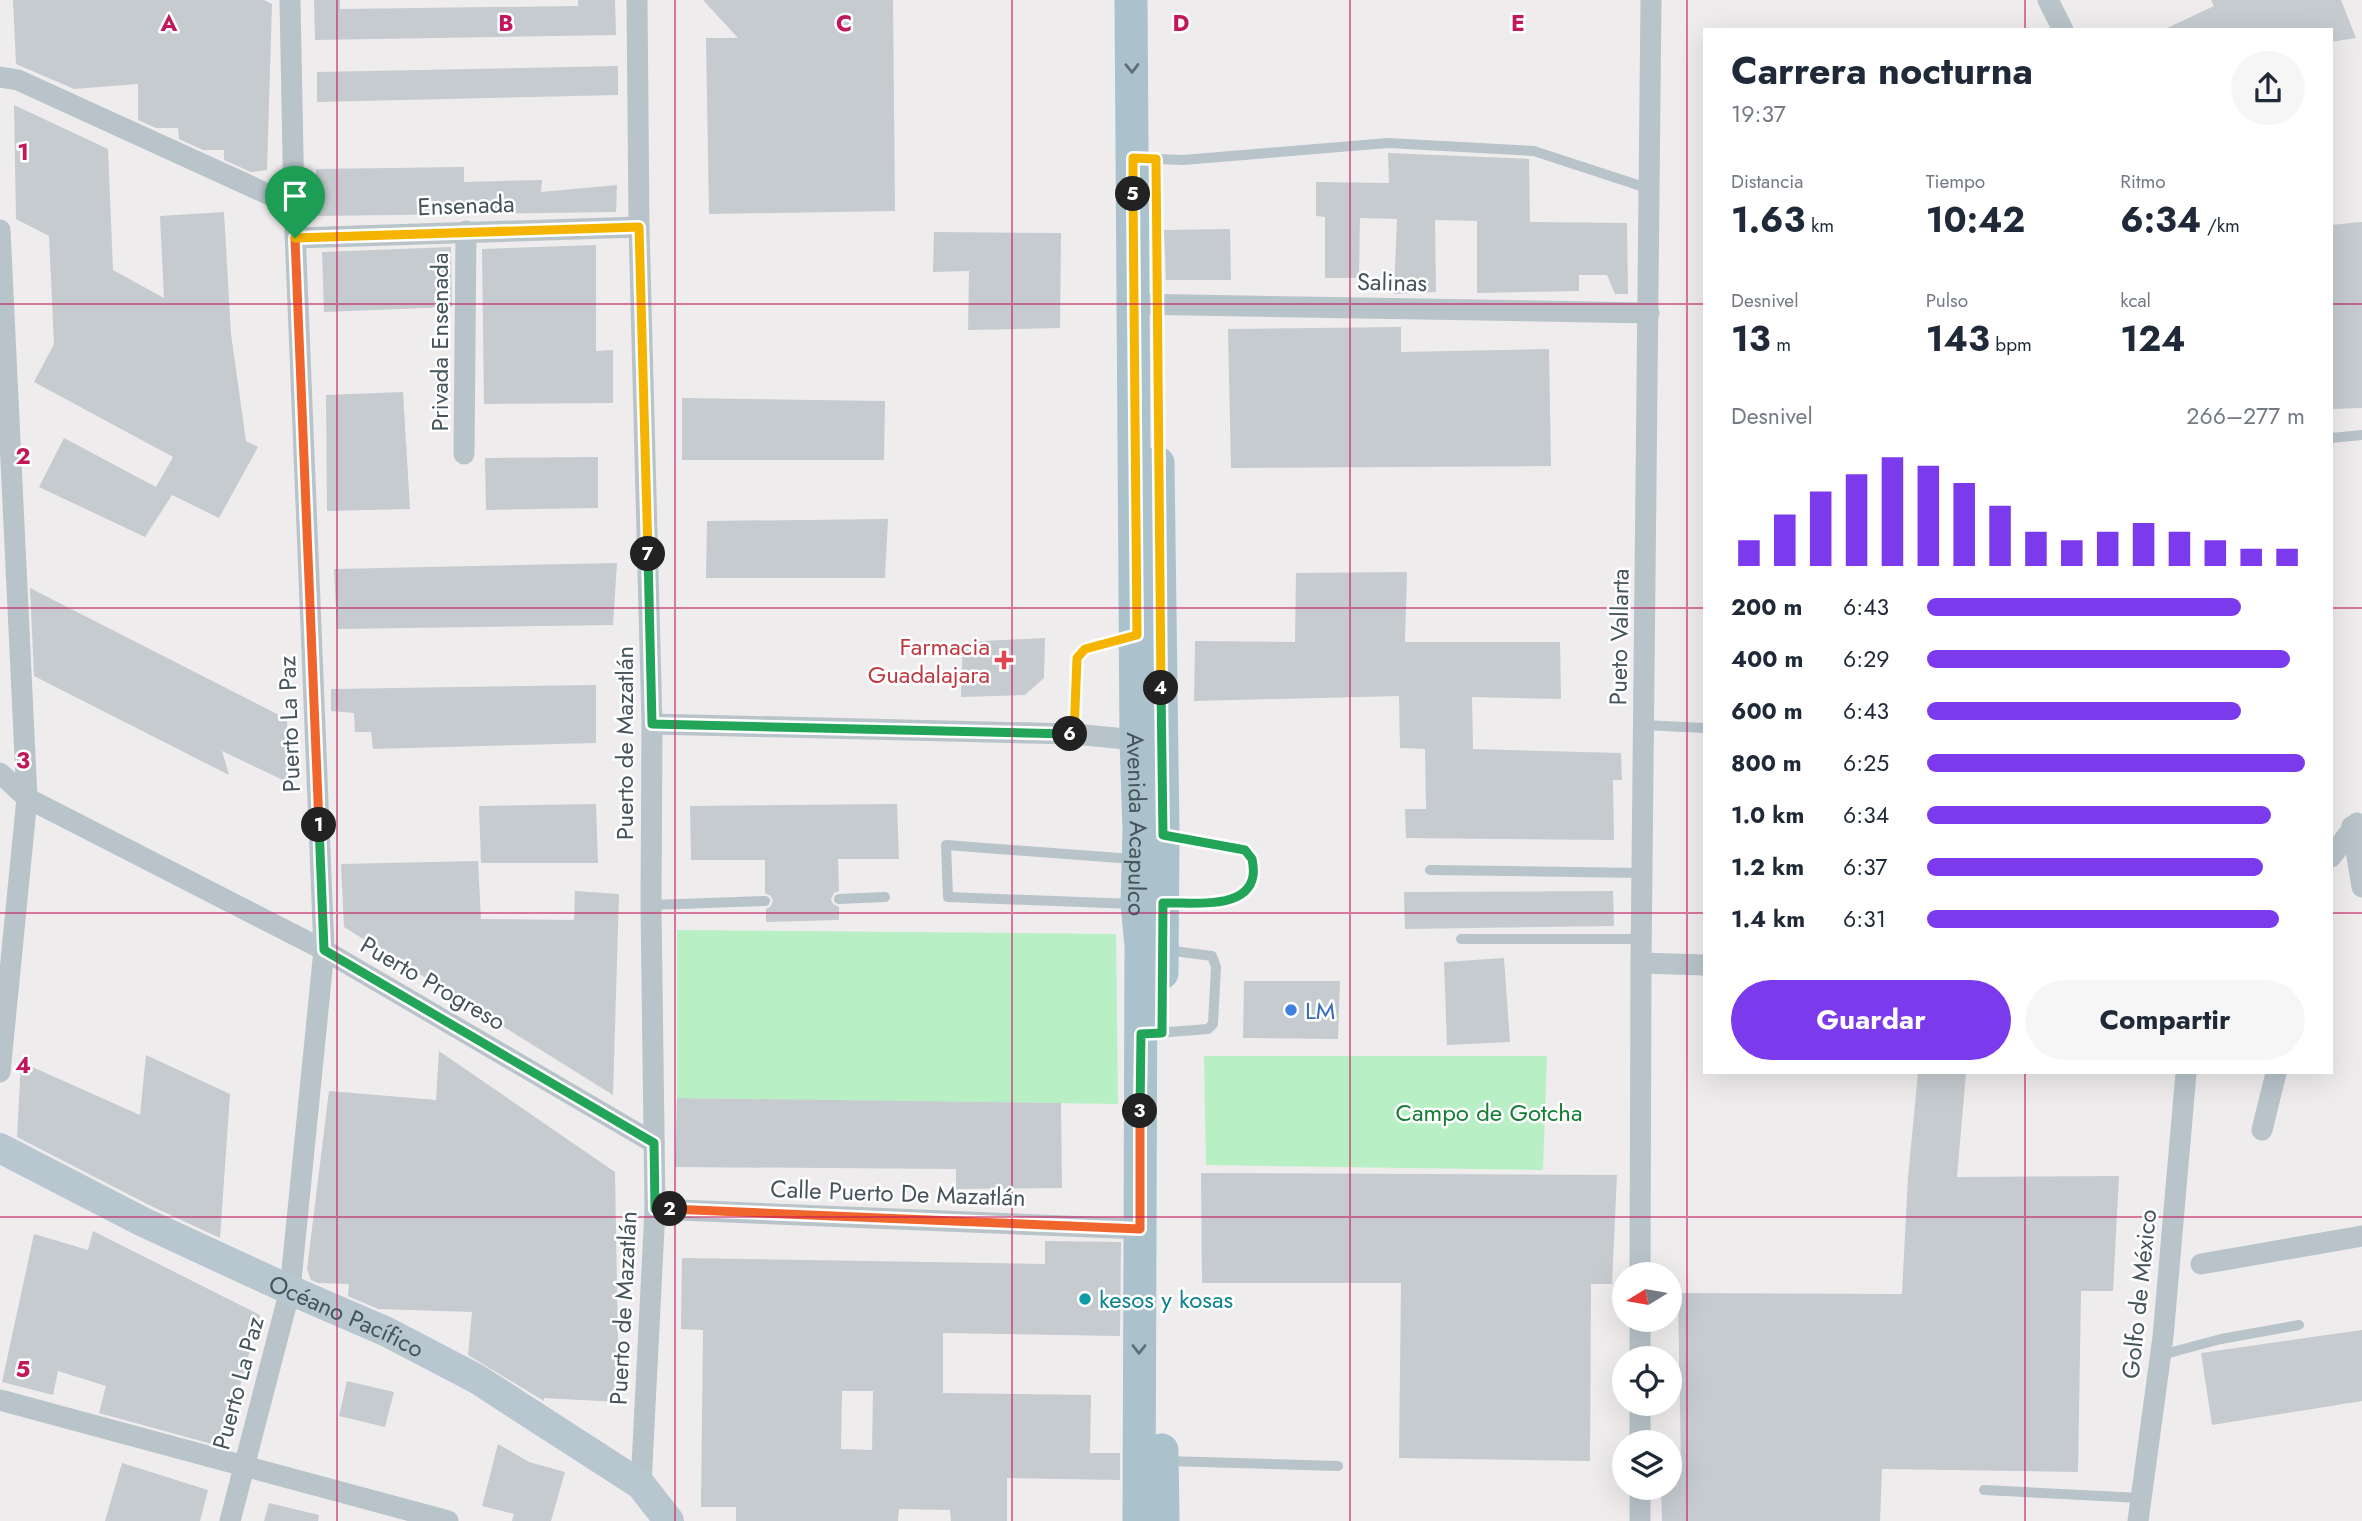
<!DOCTYPE html>
<html lang="es">
<meta charset="utf-8">
<style>
:root{--surface:#fff;--page:#f6f6f7;--text:#1f2937;--muted:#747a83;--accent:#7c3aed}
body{margin:0;font-family:Jost,sans-serif;background:var(--page);color:var(--text);height:100vh;display:flex;flex-direction:column;font-size:26px;white-space:nowrap}
*{box-sizing:border-box;margin:0}
p{font-size:23px;color:var(--muted)}
.icon{flex:none;width:38px;height:38px;fill:none;stroke:currentColor;stroke-width:2;stroke-linecap:round;stroke-linejoin:round}
.map{position:relative;flex:1;overflow:hidden}
.details{position:absolute;left:1703px;top:28px;width:630px;height:1046px;display:flex;flex-direction:column;background:var(--surface);border-radius:0px;box-shadow:0 7px 28px #0002}
.details>*{flex:none}
.needle{width:46px;rotate:259deg}
.controls{position:absolute;left:1612px;top:1262px;display:grid;gap:14px}
.controls a{display:grid;place-items:center;width:70px;height:70px;border-radius:50%;background:var(--surface);box-shadow:0 7px 28px #0002;font-size:35px}
.pin{position:absolute;display:grid;place-items:center;width:60px;height:60px;color:#fff;margin:-72px -30px;border-radius:50% 50% 50% 0;rotate:-45deg;box-shadow:0 0 7px #0007}
.pin .icon{rotate:45deg}
.km{position:absolute;width:35px;height:35px;margin:-18px;border-radius:50%;background:#222;color:#fff;font-size:19px;line-height:35px;text-align:center}
.round{display:grid;place-items:center;flex:none;width:74px;height:74px;border-radius:37px;background:var(--page)}
.headline{display:flex;align-items:center;justify-content:space-between;height:119px;padding:0 28px}
h1{font-size:38px;font-weight:700;line-height:52px}
.metrics{display:grid;grid-template-columns:repeat(3,1fr);gap:10px;height:119px;padding:7px 28px}
.metrics div{display:grid;align-content:center}
.metrics b{font-size:35px;font-weight:700}
.metrics small{font-size:19px;font-weight:400}
.metrics p{font-size:19px}
.chart{height:196px;padding:14px 28px}
.chart p{display:flex;justify-content:space-between}
.chart svg{width:100%;height:126px;margin-top:7px;stroke:var(--accent);stroke-width:6}
.cta{display:flex;gap:14px;margin-top:auto;padding:14px 28px}
.cta a{flex:1;height:80px;border-radius:42px;background:var(--accent);color:#fff;font-size:28px;font-weight:700;line-height:80px;text-align:center}
.cta a+a{background:var(--page);color:var(--text)}
ul{padding:0 28px;list-style:none;font-size:23px}
li{display:grid;grid-template-columns:112px 84px 1fr;align-items:center;height:52px}
li i{height:18px;border-radius:9px;background:var(--accent)}
.map>svg:first-child{display:block}
.green{fill:#b9efc4}
.building{fill:#c6cbd0;fill-rule:evenodd}
.lines{fill:none;stroke-linecap:round;stroke-linejoin:round}
.lane{stroke:#b8c4ca;stroke-width:10}
.street{stroke:#b8c4ca;stroke-width:21}
.secondary{stroke:#b8c7cf;stroke-width:30}
.primary{stroke:#abc2cc;stroke-width:33}
.oneway{stroke:#5e7076}
.split-1-casing{stroke:#fff;stroke-width:14}
.split-2-casing{stroke:#fff;stroke-width:14}
.split-3-casing{stroke:#fff;stroke-width:14}
.split-4-casing{stroke:#fff;stroke-width:14}
.split-5-casing{stroke:#fff;stroke-width:14}
.split-6-casing{stroke:#fff;stroke-width:14}
.split-7-casing{stroke:#fff;stroke-width:14}
.split-8-casing{stroke:#fff;stroke-width:14}
.split-1{stroke:#f0652b;stroke-width:9}
.split-2{stroke:#22a559;stroke-width:9}
.split-3{stroke:#f0652b;stroke-width:9}
.split-4{stroke:#22a559;stroke-width:9}
.split-5{stroke:#f5b400;stroke-width:9}
.split-6{stroke:#f5b400;stroke-width:9}
.split-7{stroke:#22a559;stroke-width:9}
.split-8{stroke:#f5b400;stroke-width:9}
.grid{fill:none;stroke:#c2185b;stroke-width:2;stroke-opacity:0.55}
.health-dot{fill:#e0444e;stroke:#fff;stroke-width:2.5}
.shop-dot{fill:#3f7fe0;stroke:#fff;stroke-width:2.5}
.culture-dot{fill:#0f9aa8;stroke:#fff;stroke-width:2.5}
.labels{text-anchor:middle;dominant-baseline:central;stroke-width:5;stroke-linejoin:round;paint-order:stroke}
.street-label{font-size:24px;fill:#45545a;stroke:#fff}
.health-label{font-size:24px;fill:#be3a42;stroke:#fff;text-anchor:end}
.shop-label{font-size:24px;fill:#366cbe;stroke:#fff;text-anchor:start}
.park-label{font-size:24px;fill:#157c36;stroke:#fff}
.culture-label{font-size:24px;fill:#0d838f;stroke:#fff;text-anchor:start}
.grid-label{font-size:23px;text-anchor:middle;font-weight:bold;fill:#c2185b;stroke:#fff;stroke-width:5;stroke-linejoin:round;paint-order:stroke}
</style>
<div class="map">
<svg width="2362" height="1521" viewBox="0 0 2362 1521">
<rect width="100%" height="100%" fill="#efeced"/>
<g class="green">
<path d="M677,930L1116,934L1118,1104L677,1098Z"/>
<path d="M1204,1056H1547L1543,1170L1206,1165Z"/>
</g>
<g class="building">
<path d="M13,0H264L272,4L267,170L251,172L224,160V150H203L179,139L178,128H156L138,120V84L74,89L16,64Z"/>
<path d="M314,0H340V9L578,6V0H615L616,35L315,40Z"/>
<path d="M703,0H893L895,211L709,214L706,38H738Z"/>
<path d="M2211,0H2341L2356,38L2331,42V30H2163L2214,6Z"/>
<path d="M618,66V95L317,102V72Z"/>
<path d="M14,105L108,149L113,270L164,298L160,216L224,212L231,334L246,441L258,447L219,518L172,495L145,537L39,487L64,438L156,487L173,457L34,382L54,344L49,236L16,219Z"/>
<path d="M1388,153L1529,159L1530,222L1627,223L1628,294H1615L1607,275H1579V291L1477,293V221L1435,220L1436,292L1394,294L1397,219L1360,218L1359,278H1325V217L1316,216V182L1389,183Z"/>
<path d="M464,167V182L542,180L541,192L617,185L616,212L316,216V169Z"/>
<path d="M2362,222V408L2331,409V225Z"/>
<path d="M1230,229L1231,280H1166L1164,230Z"/>
<path d="M934,232L1061,233L1060,328L968,330L969,271L933,272Z"/>
<path d="M596,245V351L613,350V403L484,404L482,249Z"/>
<path d="M451,247L452,307L324,312L322,252Z"/>
<path d="M1401,327V352L1549,349L1551,466L1231,468L1228,329Z"/>
<path d="M403,392L410,509L327,511L326,395Z"/>
<path d="M682,398L885,401L884,460H682Z"/>
<path d="M598,457V508L486,510L485,458Z"/>
<path d="M888,519L885,578H706L707,521Z"/>
<path d="M617,563L613,625L337,629L334,569Z"/>
<path d="M1407,572L1405,642H1560L1561,699L1472,697L1473,749L1621,753L1622,780H1613L1614,840L1406,838L1405,809H1426L1425,749L1400,748L1399,696L1194,701L1195,641L1295,642L1296,573Z"/>
<path d="M30,588L287,719L289,783L222,751L229,775L34,676Z"/>
<path d="M1045,638L1044,678L1025,695L961,697L963,642Z"/>
<path d="M596,685V743L373,749L371,732H355L354,713L331,711V689Z"/>
<path d="M596,804L598,863H481L479,806Z"/>
<path d="M897,804L899,859H838L839,891L834,893L831,899L833,904L839,907V920L766,922V909L770,907L773,901L771,896L765,893V860H691L690,806Z"/>
<path d="M478,861L481,919L574,920L575,891L619,894L613,1095L344,927L341,864Z"/>
<path d="M1613,891L1614,926L1405,929L1404,892Z"/>
<path d="M1504,958L1510,1042L1447,1045L1444,962Z"/>
<path d="M1244,981H1340L1338,1039L1243,1038Z"/>
<path d="M439,1051L615,1172L619,1402L544,1398V1401L468,1355L472,1312L378,1309L348,1296L349,1284L318,1283L311,1280L307,1269L329,1091L436,1100Z"/>
<path d="M146,1055L230,1094L220,1238L151,1206L17,1137L21,1062L140,1115Z"/>
<path d="M1918,1073H1966L1957,1177L2119,1176L2113,1291H2081L2078,1472L1882,1469L1880,1521H1662L1661,1488H1670V1472L1681,1471L1678,1293L1902,1294L1908,1177Z"/>
<path d="M677,1098L1061,1103L1062,1188L956,1189V1169L675,1167Z"/>
<path d="M1201,1173L1617,1175L1612,1284H1591L1590,1461L1399,1458L1401,1283H1202Z"/>
<path d="M93,1231L260,1315L223,1447L99,1413L106,1386L58,1371L53,1395L2,1382L34,1234L88,1250Z"/>
<path d="M1045,1241L1121,1242L1120,1336L943,1333V1393L1091,1395L1090,1453H1120V1480L1007,1478V1521H951L950,1510L899,1509L898,1521H736V1507H701L703,1330L681,1329L682,1258L1045,1264ZM842,1391H873L872,1450L841,1449Z"/>
<path d="M2362,1330V1401L2212,1425L2201,1353Z"/>
<path d="M347,1381L394,1392L385,1427L339,1416Z"/>
<path d="M498,1444L529,1462L565,1472L551,1521H512L514,1514L482,1506Z"/>
<path d="M122,1463L208,1490L200,1521H105Z"/>
<path d="M269,1503L319,1515L318,1521H264Z"/>
</g>
<g class="lines">
<g class="lane">
<path d="M1135,158L1183,160L1388,143L1534,151L1650,189"/>
<path d="M2331,438L2362,435"/>
<path d="M1644,725L1704,728"/>
<path d="M1074,734L1077,658L1085,649L1132,637"/>
<path d="M1166,835L1245,850C1253,859 1256,869 1251,880C1239,910 1193,902 1167,903"/>
<path d="M1430,870L1642,873"/>
<path d="M839,899L885,897"/>
<path d="M1133,904L948,897L946,845L1133,859"/>
<path d="M651,905L765,901"/>
<path d="M1461,939H1641"/>
<path d="M1144,1034L1208,1029L1213,1024L1216,967L1212,956L1166,950"/>
<path d="M2161,1355L2221,1339L2299,1325"/>
<path d="M1166,1461L1338,1466"/>
<path d="M1984,1490L2141,1498"/>
</g>
<g class="street">
<path d="M637,0L639,227L652,724L651,905L655,1209L641,1485"/>
<path d="M2048,0L2063,30"/>
<path d="M0,77L18,80L294,206"/>
<path d="M0,230L27,798L0,1072"/>
<path d="M295,238L639,227"/>
<path d="M1134,304L1649,313"/>
<path d="M464,454L466,231"/>
<path d="M652,724L1074,734L1136,740"/>
<path d="M0,773L27,798L324,950L654,1143"/>
<path d="M2352,826L2362,887"/>
<path d="M2331,857L2357,823"/>
<path d="M1641,963L1704,965"/>
<path d="M2262,1130L2276,1073"/>
<path d="M655,1209L1140,1229"/>
<path d="M2201,1264L2362,1236"/>
<path d="M1640,1274L1641,963L1651,0"/>
<path d="M1640,1358V1320"/>
<path d="M0,1400L448,1521"/>
<path d="M1640,1442V1404"/>
<path d="M230,1521L290,1290L324,950L294,206L290,0"/>
<path d="M1640,1521V1488"/>
<path d="M2138,1521L2163,1337L2186,1073"/>
</g>
<path class="secondary" id="s1" d="M0,1148L143,1222L290,1290L387,1332L477,1379L641,1485L669,1521"/>
<g class="primary">
<path id="s2" d="M1131,0L1136,740L1139,830L1137,904L1141,946L1139,1521"/>
<path d="M1158,463L1163,835L1162,973"/>
<path d="M1162,1450L1163,1521"/>
</g>
</g>
<defs><path id="oneway-chevron" d="M-2-3.5L2.5 0L-2 3.5" fill="none" stroke-width="1.6" stroke-linecap="round" stroke-linejoin="round" transform="scale(1.75)"/></defs>
<g class="oneway">
<use href="#oneway-chevron" transform="translate(1132 68) rotate(89)"/>
<use href="#oneway-chevron" transform="translate(1139 1349) rotate(90)"/>
</g>
<g class="lines">
<defs>
<path id="split-1" d="M295,238L319,825"/>
<path id="split-2" d="M319,825L324,950L654,1143L655,1209H670"/>
<path id="split-3" d="M670,1209L1140,1229V1111"/>
<path id="split-4" d="M1140,1111L1141,1034L1162,1033L1163,903C1190,902 1247,911 1253,876C1254,870 1253,864 1252,859L1245,850L1163,835L1161,688"/>
<path id="split-5" d="M1133,194V158L1156,159L1161,688"/>
<path id="split-6" d="M1070,734H1074L1077,658L1085,649L1137,635L1133,194"/>
<path id="split-7" d="M648,554L652,724L1070,734"/>
<path id="split-8" d="M295,238L639,227L648,554"/>
</defs>
<use href="#split-1" class="split-1-casing"/>
<use href="#split-2" class="split-2-casing"/>
<use href="#split-3" class="split-3-casing"/>
<use href="#split-4" class="split-4-casing"/>
<use href="#split-5" class="split-5-casing"/>
<use href="#split-6" class="split-6-casing"/>
<use href="#split-7" class="split-7-casing"/>
<use href="#split-8" class="split-8-casing"/>
<use href="#split-1" class="split-1"/>
<use href="#split-2" class="split-2"/>
<use href="#split-3" class="split-3"/>
<use href="#split-4" class="split-4"/>
<use href="#split-5" class="split-5"/>
<use href="#split-6" class="split-6"/>
<use href="#split-7" class="split-7"/>
<use href="#split-8" class="split-8"/>
</g>
<path class="grid" d="M337,0V1521M675,0V1521M1012,0V1521M1350,0V1521M1687,0V1521M2025,0V30M0,304H1704M2331,304H2362M0,608H1704M2331,608H2362M0,913H1704M2331,913H2362M2025,1073V1521M0,1217H2362"/>
<path class="health-dot" d="M1000.5 649.5h7v7h7v7h-7v7h-7v-7h-7v-7h7z"/>
<circle class="shop-dot" cx="1291" cy="1010" r="7"/>
<circle class="culture-dot" cx="1085" cy="1299" r="7"/>
<g class="labels">
<g class="street-label">
<text transform="translate(466 205) rotate(-2)">Ensenada</text>
<text transform="translate(1392 282) rotate(1)">Salinas</text>
<text transform="translate(439 342) rotate(-90)">Privada Ensenada</text>
<text transform="translate(1619 637) rotate(-89)">Pueto Vallarta</text>
<text transform="translate(289 724) rotate(-92)">Puerto La Paz</text>
<text transform="translate(624 743) rotate(-90)">Puerto de Mazatlán</text>
<text stroke="none"><textPath href="#s2" startOffset="824">Avenida Acapulco</textPath></text>
<text transform="translate(433 983) rotate(30)">Puerto Progreso</text>
<text transform="translate(898 1193) rotate(2)">Calle Puerto De Mazatlán</text>
<text transform="translate(2139 1294) rotate(-84)">Golfo de México</text>
<text transform="translate(623 1308) rotate(-87)">Puerto de Mazatlán</text>
<text stroke="none"><textPath href="#s1" startOffset="385">Océano Pacífico</textPath></text>
<text transform="translate(238 1383) rotate(-75)">Puerto La Paz</text>
</g>
<g class="health-label">
<text x="990" y="646">Farmacia<tspan x="990" dy="28">Guadalajara</tspan></text>
</g>
<g class="shop-label">
<text x="1305" y="1010">LM</text>
</g>
<g class="park-label">
<text x="1489" y="1112">Campo de Gotcha</text>
</g>
<g class="culture-label">
<text x="1099" y="1299">kesos y kosas</text>
</g>
</g>
<g class="grid-label">
<text x="169" y="31">A</text>
<text x="506" y="31">B</text>
<text x="844" y="31">C</text>
<text x="1181" y="31">D</text>
<text x="1518" y="31">E</text>
<text x="23" y="160">1</text>
<text x="23" y="464">2</text>
<text x="23" y="768">3</text>
<text x="23" y="1073">4</text>
<text x="23" y="1377">5</text>
</g>
</svg>
<div class="controls">
<a><svg class="needle" viewBox="-14 -14 28 28"><path d="M0-13l5 13h-10z" fill="#e53935"/><path d="M0 13l5-13h-10z" fill="#747a83"/></svg></a>
<a><svg class="icon" aria-label="locate" viewBox="0 0 24 24"><circle cx="12" cy="12" r="6"/><path d="M12 2v4M12 18v4M2 12h4M18 12h4"/></svg></a>
<a><svg class="icon" aria-label="layers" viewBox="0 0 24 24"><path d="M12 4l9 5-9 5-9-5zM3 14l9 5 9-5"/></svg></a>
</div>
<div class="pin" style="left:295px;top:238px;background:#1e9e55"><svg class="icon" aria-label="arrive" viewBox="0 0 24 24"><path d="M6 21V4h12l-3 4 3 4H6"/></svg></div>
<b class="km" style="left:319px;top:825px">1</b>
<b class="km" style="left:670px;top:1209px">2</b>
<b class="km" style="left:1140px;top:1111px">3</b>
<b class="km" style="left:1161px;top:688px">4</b>
<b class="km" style="left:1133px;top:194px">5</b>
<b class="km" style="left:1070px;top:734px">6</b>
<b class="km" style="left:648px;top:554px">7</b>
<section class="details">
<div class="headline"><div><h1>Carrera nocturna</h1><p>19:37</p></div><a class="round"><svg class="icon" aria-label="share" viewBox="0 0 24 24"><path d="M12 15V3M7 8l5-5 5 5M5 13v7h14v-7"/></svg></a></div>
<div class="metrics">
<div><p>Distancia</p><b>1.63<small> km</small></b></div>
<div><p>Tiempo</p><b>10:42</b></div>
<div><p>Ritmo</p><b>6:34<small> /km</small></b></div>
</div>
<div class="metrics">
<div><p>Desnivel</p><b>13<small> m</small></b></div>
<div><p>Pulso</p><b>143<small> bpm</small></b></div>
<div><p>kcal</p><b>124</b></div>
</div>
<div class="chart"><p><span>Desnivel</span>266–277 m</p>
<svg viewBox="0 0 160 44" preserveAspectRatio="none"><path d="M5 44V35M15 44V26M25 44V18M35 44V12M45 44V6M55 44V9M65 44V15M75 44V23M85 44V32M95 44V35M105 44V32M115 44V29M125 44V32M135 44V35M145 44V38M155 44V38"/></svg>
</div>
<ul>
<li><b>200 m</b>6:43<i style="width:83%"></i></li>
<li><b>400 m</b>6:29<i style="width:96%"></i></li>
<li><b>600 m</b>6:43<i style="width:83%"></i></li>
<li><b>800 m</b>6:25<i style="width:100%"></i></li>
<li><b>1.0 km</b>6:34<i style="width:91%"></i></li>
<li><b>1.2 km</b>6:37<i style="width:89%"></i></li>
<li><b>1.4 km</b>6:31<i style="width:93%"></i></li>
</ul>
<div class="cta"><a>Guardar</a><a>Compartir</a></div>
</section>
</div>
